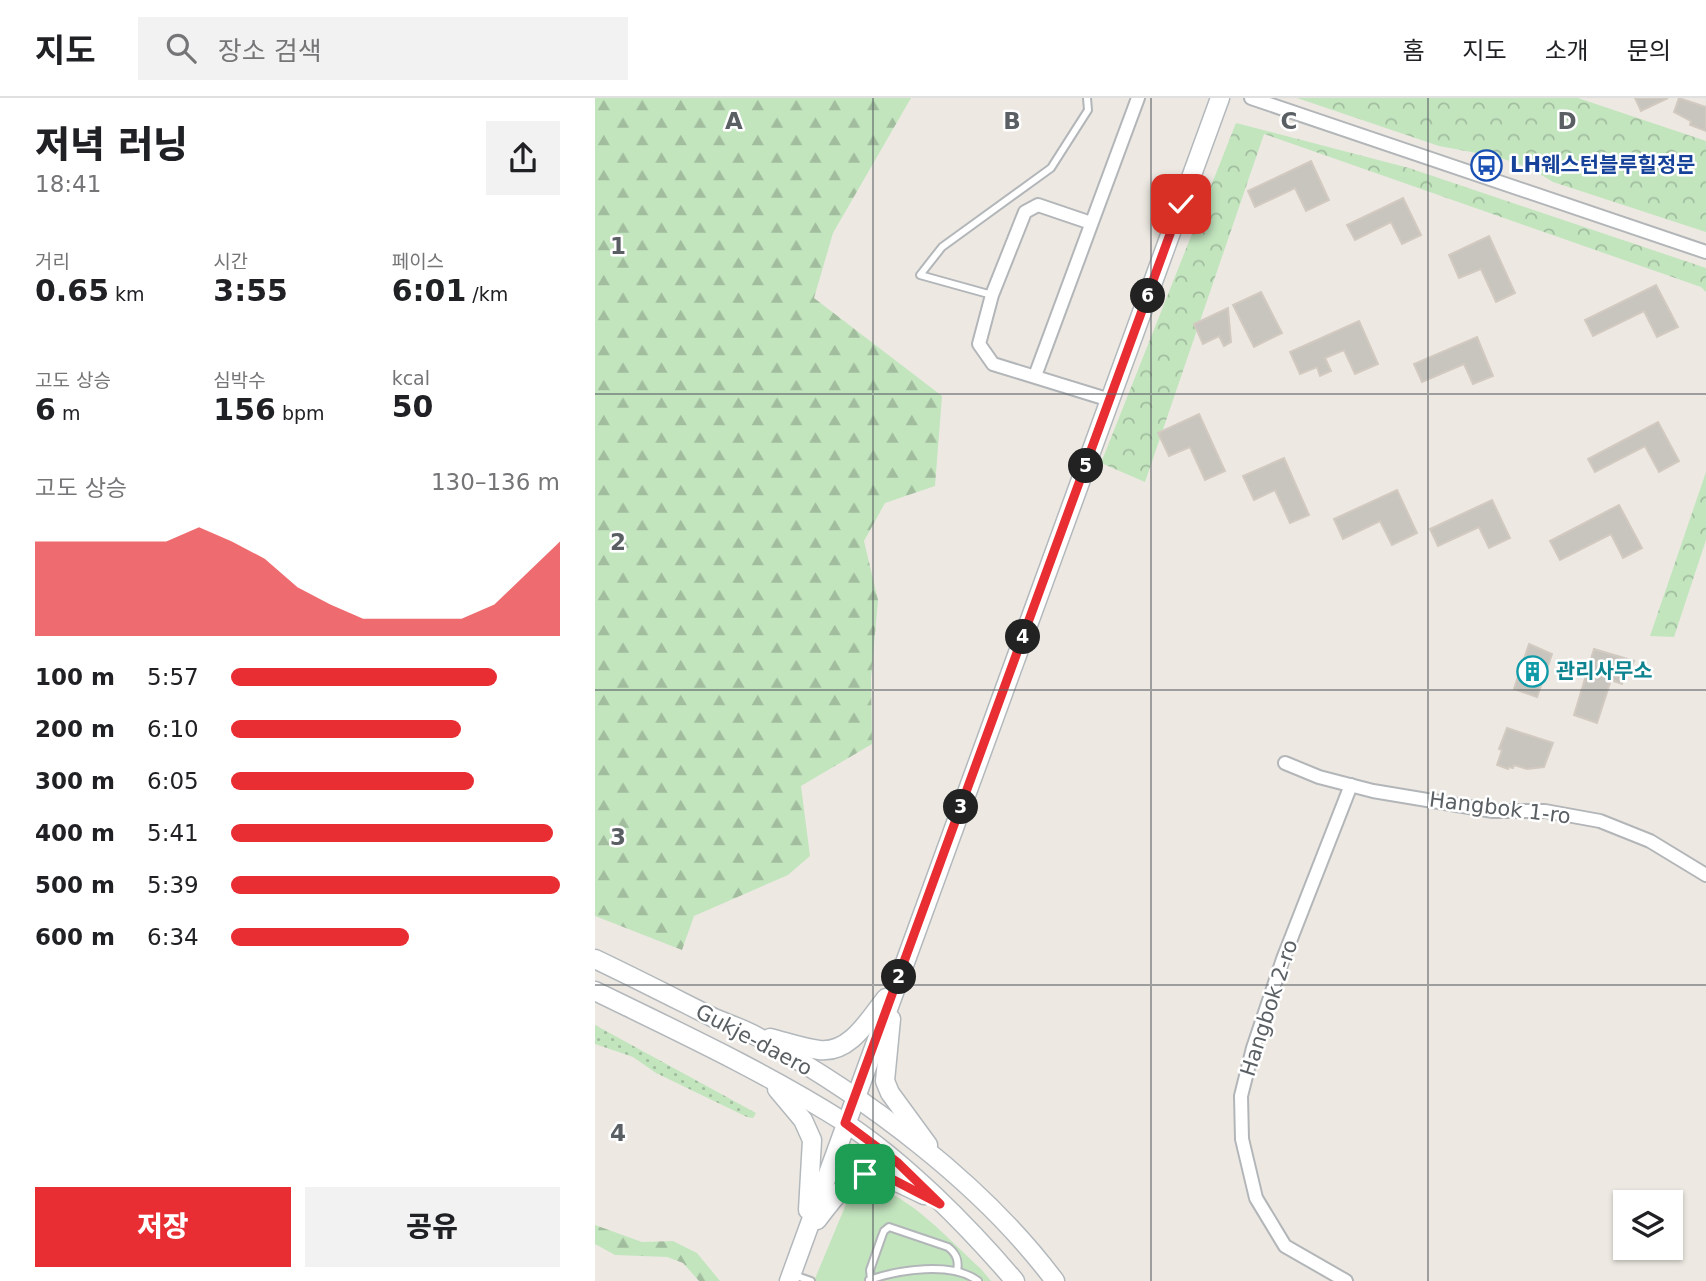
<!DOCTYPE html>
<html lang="ko">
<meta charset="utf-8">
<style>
:root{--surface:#fff;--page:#f2f2f2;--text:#202124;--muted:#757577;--line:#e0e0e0;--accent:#e82d33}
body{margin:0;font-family:"DejaVu Sans","Noto Sans KR",sans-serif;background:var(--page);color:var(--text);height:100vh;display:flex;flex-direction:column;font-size:26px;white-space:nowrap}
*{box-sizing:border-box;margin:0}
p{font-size:23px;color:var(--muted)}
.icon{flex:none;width:38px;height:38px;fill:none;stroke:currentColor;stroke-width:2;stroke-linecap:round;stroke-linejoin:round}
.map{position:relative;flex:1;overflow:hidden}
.drawer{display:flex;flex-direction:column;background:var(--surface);width:595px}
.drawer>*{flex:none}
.tools{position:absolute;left:1018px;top:1092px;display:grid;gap:14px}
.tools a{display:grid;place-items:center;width:70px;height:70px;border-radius:0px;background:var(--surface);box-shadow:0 2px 5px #0004;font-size:35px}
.pin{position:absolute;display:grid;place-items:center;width:60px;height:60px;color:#fff;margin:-30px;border-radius:14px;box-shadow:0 4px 10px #0006}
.km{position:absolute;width:35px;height:35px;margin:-18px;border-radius:50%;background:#222;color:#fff;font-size:19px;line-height:35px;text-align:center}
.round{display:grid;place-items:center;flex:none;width:74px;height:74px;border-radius:0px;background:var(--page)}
.headline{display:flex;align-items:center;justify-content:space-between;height:119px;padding:0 35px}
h1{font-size:38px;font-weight:800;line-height:52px}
.metrics{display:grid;grid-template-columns:repeat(3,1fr);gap:10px;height:119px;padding:7px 35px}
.metrics div{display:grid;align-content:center}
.metrics b{font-size:30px;font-weight:800}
.metrics small{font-size:19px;font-weight:400}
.metrics p{font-size:19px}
.chart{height:196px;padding:14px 35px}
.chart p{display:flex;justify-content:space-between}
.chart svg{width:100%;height:126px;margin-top:7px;fill:var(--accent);opacity:.7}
.cta{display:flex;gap:14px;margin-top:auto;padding:14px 35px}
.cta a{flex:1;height:80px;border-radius:0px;background:var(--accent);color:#fff;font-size:28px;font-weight:800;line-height:80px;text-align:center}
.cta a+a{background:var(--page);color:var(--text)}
ul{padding:0 35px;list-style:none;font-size:23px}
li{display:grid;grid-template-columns:112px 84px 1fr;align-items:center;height:52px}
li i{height:18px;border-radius:9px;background:var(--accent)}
header{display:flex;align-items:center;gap:42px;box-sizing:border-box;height:98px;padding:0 35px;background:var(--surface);border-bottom:2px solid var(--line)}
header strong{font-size:33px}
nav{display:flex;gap:38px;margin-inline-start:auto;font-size:24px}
.search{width:490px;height:63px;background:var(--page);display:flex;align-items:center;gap:18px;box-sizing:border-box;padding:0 24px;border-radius:0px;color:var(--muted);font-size:26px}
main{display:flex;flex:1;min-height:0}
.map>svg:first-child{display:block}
.grass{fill:url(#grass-dots)}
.forest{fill:url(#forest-firs)}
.park{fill:url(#park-crowns)}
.garden{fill:#c2e5be}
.building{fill:#c8c4be;stroke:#d2cac0;stroke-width:2}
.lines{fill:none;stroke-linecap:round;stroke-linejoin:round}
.service-casing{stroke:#b3b6b9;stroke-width:10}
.minor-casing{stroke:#b3b6b9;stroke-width:16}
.secondary-casing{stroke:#b3b8bc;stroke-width:21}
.service{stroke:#fff;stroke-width:6}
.minor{stroke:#fff;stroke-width:12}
.secondary{stroke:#fff;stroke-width:18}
.route-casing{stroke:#fff;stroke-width:14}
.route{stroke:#e82d33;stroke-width:9}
.grid{fill:none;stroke:#5a5f63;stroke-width:2;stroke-opacity:0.55}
.labels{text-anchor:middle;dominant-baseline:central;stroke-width:5;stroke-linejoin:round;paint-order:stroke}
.transit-label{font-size:21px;font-weight:bold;fill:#164399;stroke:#fff;text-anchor:start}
.culture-label{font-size:21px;font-weight:bold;fill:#0d838f;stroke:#fff;text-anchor:start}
.street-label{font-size:21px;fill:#5a5f63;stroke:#fff}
.grid-label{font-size:23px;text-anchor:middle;font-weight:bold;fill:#5a5f63;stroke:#fff;stroke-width:5;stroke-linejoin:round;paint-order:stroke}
</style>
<header>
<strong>지도</strong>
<div class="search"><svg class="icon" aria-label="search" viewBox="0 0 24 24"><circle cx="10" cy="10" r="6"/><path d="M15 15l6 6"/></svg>장소 검색</div>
<nav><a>홈</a><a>지도</a><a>소개</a><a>문의</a></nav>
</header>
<main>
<section class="drawer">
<div class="headline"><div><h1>저녁 러닝</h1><p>18:41</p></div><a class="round"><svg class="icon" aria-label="share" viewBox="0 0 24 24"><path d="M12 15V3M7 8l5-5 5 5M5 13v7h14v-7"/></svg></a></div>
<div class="metrics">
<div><p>거리</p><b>0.65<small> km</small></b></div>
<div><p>시간</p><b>3:55</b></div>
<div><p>페이스</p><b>6:01<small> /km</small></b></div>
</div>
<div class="metrics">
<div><p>고도 상승</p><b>6<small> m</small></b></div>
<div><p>심박수</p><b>156<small> bpm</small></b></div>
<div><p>kcal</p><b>50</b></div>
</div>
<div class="chart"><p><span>고도 상승</span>130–136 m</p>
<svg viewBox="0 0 160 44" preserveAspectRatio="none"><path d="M0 44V11L10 11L20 11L30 11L40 11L50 6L60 11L70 17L80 27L90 33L100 38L110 38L120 38L130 38L140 33L150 22L160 11V44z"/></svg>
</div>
<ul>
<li><b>100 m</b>5:57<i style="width:81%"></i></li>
<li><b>200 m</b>6:10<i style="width:70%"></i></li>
<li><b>300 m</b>6:05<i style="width:74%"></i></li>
<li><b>400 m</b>5:41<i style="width:98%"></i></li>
<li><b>500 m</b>5:39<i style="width:100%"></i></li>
<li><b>600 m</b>6:34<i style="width:54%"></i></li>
</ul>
<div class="cta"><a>저장</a><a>공유</a></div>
</section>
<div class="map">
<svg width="1111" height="1183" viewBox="0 0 1111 1183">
<defs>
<pattern id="grass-dots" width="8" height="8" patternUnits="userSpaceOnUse" patternTransform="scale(1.75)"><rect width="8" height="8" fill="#c2e5be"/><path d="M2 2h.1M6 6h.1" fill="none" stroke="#a1bd9e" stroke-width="1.8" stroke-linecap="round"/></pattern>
<pattern id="forest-firs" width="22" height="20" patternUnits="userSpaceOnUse" patternTransform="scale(1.75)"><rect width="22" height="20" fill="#c2e5be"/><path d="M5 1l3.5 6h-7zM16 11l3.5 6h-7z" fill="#a1bd9e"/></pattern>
<pattern id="park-crowns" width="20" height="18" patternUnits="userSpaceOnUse" patternTransform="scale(1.75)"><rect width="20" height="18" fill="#c2e5be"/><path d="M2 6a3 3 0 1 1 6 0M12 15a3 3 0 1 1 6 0" fill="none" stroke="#a1bd9e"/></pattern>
</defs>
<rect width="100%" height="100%" fill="#ede9e2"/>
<path class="grass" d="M0,927L161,1015L158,1020L152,1019L61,975L38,959L0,946Z"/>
<g class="forest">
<path d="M0,0H316L238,135L219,200L347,298L340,388L290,405L269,443L283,502L276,580L277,646L206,688L215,758L193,777L99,818L87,852L0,818Z"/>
<path d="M0,1127L47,1144L78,1143L102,1155L125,1183H104L88,1165L72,1159L20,1157L0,1146Z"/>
</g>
<g class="park">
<path d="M702,0H983L1111,43V134L958,84L935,70L903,59L844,48Z"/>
<path d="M641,25L814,70L1111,170V194L1106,189L669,36L550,384L506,365Z"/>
<path d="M1111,374V442L1079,539L1055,538Z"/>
</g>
<path class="garden" d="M272,1085C318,1100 351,1139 386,1171L396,1183H219L257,1092Z"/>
<g class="building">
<path d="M1040,0H1073L1046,13Z"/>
<path d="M1084,0L1111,9V33L1095,27L1096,23L1079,14Z"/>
<path d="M716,63L734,102L711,113L700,90L660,109L653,93Z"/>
<path d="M808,100L826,137L807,146L796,124L760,142L752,127Z"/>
<path d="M894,138L920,195L901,204L886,171L864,180L854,157Z"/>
<path d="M1061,187L1083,229L1062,239L1049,213L998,238L990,222Z"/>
<path d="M666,194L687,235L659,249L638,207Z"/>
<path d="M633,210L636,244L629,248L624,238L608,246L599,226Z"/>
<path d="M764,223L783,266L760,276L749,252L730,260L736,273L725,278L722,269L705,276L695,254Z"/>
<path d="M882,239L898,278L878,286L869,266L827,284L819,266Z"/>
<path d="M604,316L630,373L610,382L595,349L574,358L563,335Z"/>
<path d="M1063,324L1084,363L1064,374L1050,348L1000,374L993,361Z"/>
<path d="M689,360L714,417L695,425L680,392L659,402L648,378Z"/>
<path d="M802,392L822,435L797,447L785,423L748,441L739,421Z"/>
<path d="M897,402L915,440L894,450L884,429L843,448L835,431Z"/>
<path d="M1024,407L1047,450L1028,460L1016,436L965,462L955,443Z"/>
<path d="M934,546L957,556L942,599L919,591Z"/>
<path d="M999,551L1039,563L1034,575L1031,574L1027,586L1016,582L1002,625L979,617Z"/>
<path d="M912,630L958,645L949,669L932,671L919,667L918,670L914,669L913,671L902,667L907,652L904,651Z"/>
</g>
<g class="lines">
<defs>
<g id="service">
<path d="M397,197L325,177L347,149L456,70L493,12L492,0"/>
<path d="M199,1177L216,1183"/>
<path d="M274,1182C303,1172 357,1163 383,1183"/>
<path d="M276,1182L275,1172L287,1138L289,1133L294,1129L353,1149C362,1156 364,1163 362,1173"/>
</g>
<g id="minor">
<path d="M656,0L1111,154"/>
<path d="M496,125L443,107L430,114L397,197L384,246L398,266L515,302"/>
<path d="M440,278L543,0"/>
<path d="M690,665L724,679L778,693L898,713H950L1005,723L1055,743L1111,777"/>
<path d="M751,1183L690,1148L661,1100L647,1041L646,998L658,950L688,861L756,687"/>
</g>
<g id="secondary">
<path d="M0,861C40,880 79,900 119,920C133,926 149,931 163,939C270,998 387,1085 460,1183"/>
<path d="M0,893C84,934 170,974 249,1024C310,1064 373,1128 420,1183"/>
<path d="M296,921L290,983L295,995L333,1047"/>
<path d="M175,940C191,944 208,950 224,952C255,956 274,921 291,900"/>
<path d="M182,991L208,1022L217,1042L213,1112"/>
<path d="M222,1122C265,1066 266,1066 329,1097"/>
<path d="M194,1183L625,0"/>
</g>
</defs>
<use href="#service" class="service-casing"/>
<use href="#minor" class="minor-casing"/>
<use href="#secondary" class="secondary-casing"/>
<use href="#service" class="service"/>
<use href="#minor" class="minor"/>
<use href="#secondary" class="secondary"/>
</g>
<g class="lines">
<defs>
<path id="route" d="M270,1076L291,1078L345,1106L302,1064L250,1025L586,106"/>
</defs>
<use href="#route" class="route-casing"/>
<use href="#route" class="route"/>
</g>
<path class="grid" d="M278,0V1183M556,0V1183M833,0V1183M0,296H1111M0,592H1111M0,887H1111"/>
<defs>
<symbol id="bus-ring" viewBox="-11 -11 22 22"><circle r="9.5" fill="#fff" stroke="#1a4fb4" stroke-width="1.5"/><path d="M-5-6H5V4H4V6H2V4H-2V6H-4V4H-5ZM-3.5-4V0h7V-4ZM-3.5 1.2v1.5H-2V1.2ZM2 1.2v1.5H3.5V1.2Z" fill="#1a4fb4"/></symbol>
<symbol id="building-ring" viewBox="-11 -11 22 22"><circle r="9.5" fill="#fff" stroke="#0f9aa8" stroke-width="1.5"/><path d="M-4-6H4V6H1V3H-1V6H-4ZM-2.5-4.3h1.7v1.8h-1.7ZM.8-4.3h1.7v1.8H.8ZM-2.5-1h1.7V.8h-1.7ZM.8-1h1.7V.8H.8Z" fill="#0f9aa8"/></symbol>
</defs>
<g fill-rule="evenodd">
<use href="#bus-ring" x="874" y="50" width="35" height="35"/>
<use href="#building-ring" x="920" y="556" width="35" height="35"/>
</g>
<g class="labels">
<g class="transit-label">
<text x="915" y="67">LH웨스턴블루힐정문</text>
</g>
<g class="culture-label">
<text x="961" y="573">관리사무소</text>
</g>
<g class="street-label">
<text transform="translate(905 710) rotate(7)">Hangbok 1-ro</text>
<text transform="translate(674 910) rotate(-72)">Hangbok 2-ro</text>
<text transform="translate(159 942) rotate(28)">Gukje-daero</text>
</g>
</g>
<g class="grid-label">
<text x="139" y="31">A</text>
<text x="417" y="31">B</text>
<text x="694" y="31">C</text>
<text x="972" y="31">D</text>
<text x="23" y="156">1</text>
<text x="23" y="452">2</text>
<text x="23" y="747">3</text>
<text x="23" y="1043">4</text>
</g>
</svg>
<div class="tools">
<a><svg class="icon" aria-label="layers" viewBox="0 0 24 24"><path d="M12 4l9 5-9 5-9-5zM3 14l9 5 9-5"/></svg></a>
</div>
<div class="pin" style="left:270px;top:1076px;background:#1e9e55"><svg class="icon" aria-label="arrive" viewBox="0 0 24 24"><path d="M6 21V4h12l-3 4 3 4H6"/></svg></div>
<div class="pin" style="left:586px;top:106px;background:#d93025"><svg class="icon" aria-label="check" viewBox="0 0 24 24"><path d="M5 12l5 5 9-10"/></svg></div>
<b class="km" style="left:304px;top:879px">2</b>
<b class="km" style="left:366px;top:709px">3</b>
<b class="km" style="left:428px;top:539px">4</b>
<b class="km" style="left:491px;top:368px">5</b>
<b class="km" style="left:553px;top:198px">6</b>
</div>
</main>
